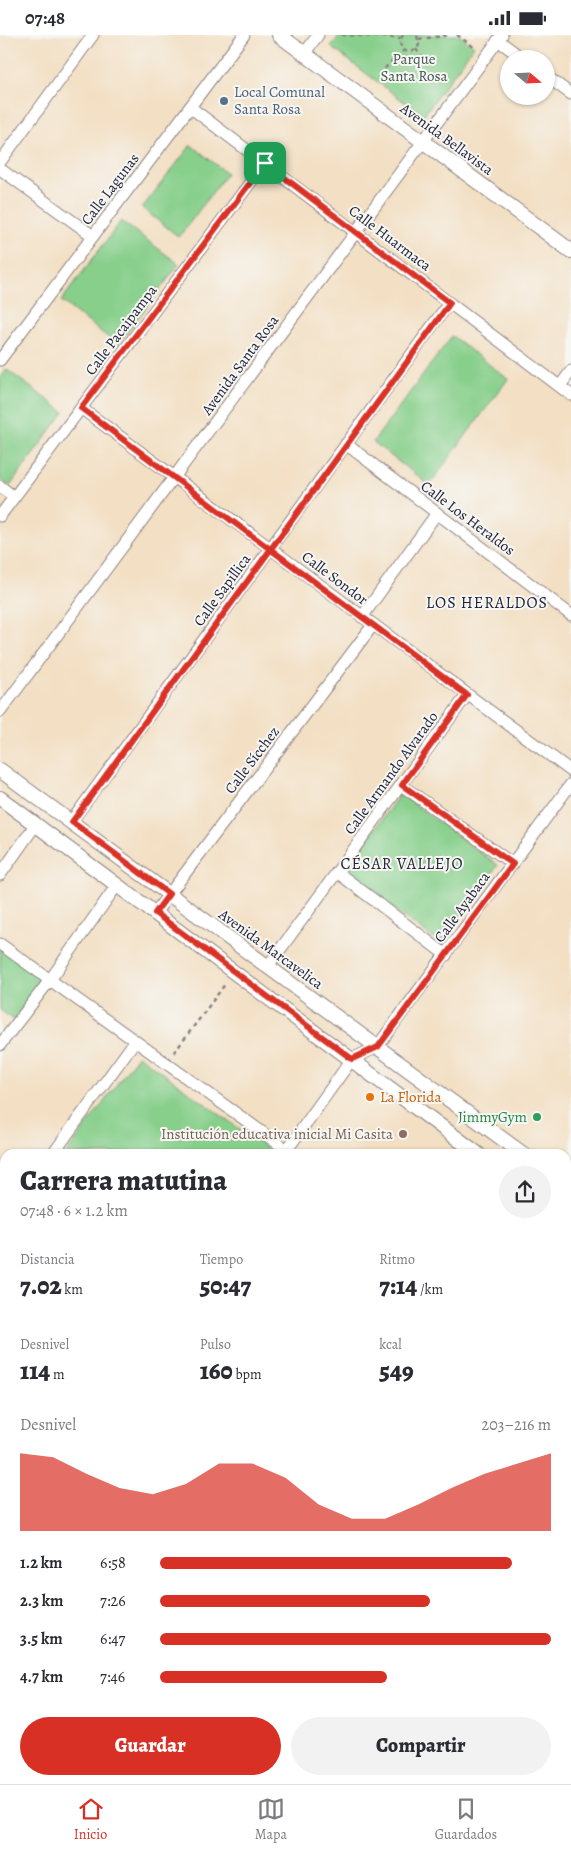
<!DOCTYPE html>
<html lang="es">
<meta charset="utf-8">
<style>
:root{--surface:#fff;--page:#f2f2f3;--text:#2b2b33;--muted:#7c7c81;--line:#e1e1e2;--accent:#d93025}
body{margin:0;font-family:Alegreya,serif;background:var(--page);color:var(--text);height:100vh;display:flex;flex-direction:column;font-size:19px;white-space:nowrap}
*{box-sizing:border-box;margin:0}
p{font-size:16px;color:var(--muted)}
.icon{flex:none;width:28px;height:28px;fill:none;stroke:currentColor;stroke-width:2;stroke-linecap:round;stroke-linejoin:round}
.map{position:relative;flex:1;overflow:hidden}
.drawer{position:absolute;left:0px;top:1114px;width:571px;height:636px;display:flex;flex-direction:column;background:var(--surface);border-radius:15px 15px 0 0;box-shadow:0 1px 4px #0004}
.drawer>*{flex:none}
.needle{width:32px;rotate:109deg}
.controls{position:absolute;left:500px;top:15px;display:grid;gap:10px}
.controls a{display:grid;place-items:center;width:55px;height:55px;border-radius:50%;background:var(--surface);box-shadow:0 1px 4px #0004;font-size:25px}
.pin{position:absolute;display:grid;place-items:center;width:42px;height:42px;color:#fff;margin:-21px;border-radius:10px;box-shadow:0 2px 8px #0006}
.round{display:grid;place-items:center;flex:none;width:52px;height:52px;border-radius:26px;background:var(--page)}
.head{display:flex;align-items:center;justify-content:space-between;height:85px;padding:0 20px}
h1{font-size:28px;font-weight:800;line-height:38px}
.metrics{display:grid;grid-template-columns:repeat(3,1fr);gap:8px;height:85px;padding:5px 20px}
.metrics div{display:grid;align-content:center}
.metrics b{font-size:25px;font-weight:800}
.metrics small{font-size:14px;font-weight:400}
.metrics p{font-size:14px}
.chart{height:140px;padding:10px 20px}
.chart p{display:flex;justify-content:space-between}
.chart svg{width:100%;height:90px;margin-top:5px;fill:var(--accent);opacity:.7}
.primary-button{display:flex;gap:10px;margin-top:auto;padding:10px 20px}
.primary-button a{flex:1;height:58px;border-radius:30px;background:var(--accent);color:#fff;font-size:20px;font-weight:800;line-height:58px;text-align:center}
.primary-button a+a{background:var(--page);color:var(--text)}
ul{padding:0 20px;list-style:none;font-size:16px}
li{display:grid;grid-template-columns:80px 60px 1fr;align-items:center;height:38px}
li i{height:12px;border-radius:6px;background:var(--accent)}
.status{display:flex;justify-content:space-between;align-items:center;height:35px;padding:0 25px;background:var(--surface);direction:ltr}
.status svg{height:14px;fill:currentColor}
.menu{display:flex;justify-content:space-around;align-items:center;height:70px;border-top:1px solid var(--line);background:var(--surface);font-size:14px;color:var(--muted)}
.menu a{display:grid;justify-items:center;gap:2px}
.menu .on{color:var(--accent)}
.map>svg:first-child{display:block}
.green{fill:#87cf8b;stroke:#547863}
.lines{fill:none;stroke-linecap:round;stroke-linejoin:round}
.service-casing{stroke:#8a807f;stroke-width:8}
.minor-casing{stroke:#8a807f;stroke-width:13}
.tertiary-casing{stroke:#8a807f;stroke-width:16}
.path{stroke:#8a807f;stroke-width:2.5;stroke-dasharray:4 4;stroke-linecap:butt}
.service{stroke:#fff;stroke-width:5.5}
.minor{stroke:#fff;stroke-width:11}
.tertiary{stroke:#fff;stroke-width:14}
.route-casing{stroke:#fff;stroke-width:10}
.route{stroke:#d93025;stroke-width:6}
.service-dot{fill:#5c6f8a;stroke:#f6f6f2;stroke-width:2}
.food-dot{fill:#e8710a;stroke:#f6f6f2;stroke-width:2}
.leisure-dot{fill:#2e9e5b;stroke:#f6f6f2;stroke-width:2}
.education-dot{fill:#8d6e63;stroke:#f6f6f2;stroke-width:2}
.labels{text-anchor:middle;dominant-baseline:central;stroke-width:4;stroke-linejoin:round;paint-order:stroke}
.park-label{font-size:15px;fill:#405653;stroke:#f6f6f2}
.service-label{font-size:15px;fill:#4e5e75;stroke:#f6f6f2;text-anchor:start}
.street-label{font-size:15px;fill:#22223b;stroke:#f6f6f2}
.food-label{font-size:15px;fill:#c56008;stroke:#f6f6f2;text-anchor:start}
.leisure-label{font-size:15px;fill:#27864d;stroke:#f6f6f2;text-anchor:end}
.education-label{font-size:15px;fill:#785e54;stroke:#f6f6f2;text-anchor:end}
.neighbourhood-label{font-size:16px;letter-spacing:1px;fill:#22223b;stroke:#f6f6f2}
</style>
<div class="status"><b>07:48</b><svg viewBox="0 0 49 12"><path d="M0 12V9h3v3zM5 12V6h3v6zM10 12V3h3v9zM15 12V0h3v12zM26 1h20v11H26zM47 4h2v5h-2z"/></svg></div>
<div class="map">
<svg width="571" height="1749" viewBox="0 0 571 1749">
<rect width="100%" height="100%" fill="#f6f6f2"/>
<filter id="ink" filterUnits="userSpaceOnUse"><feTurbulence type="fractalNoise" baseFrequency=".02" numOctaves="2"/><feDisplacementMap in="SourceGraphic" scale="10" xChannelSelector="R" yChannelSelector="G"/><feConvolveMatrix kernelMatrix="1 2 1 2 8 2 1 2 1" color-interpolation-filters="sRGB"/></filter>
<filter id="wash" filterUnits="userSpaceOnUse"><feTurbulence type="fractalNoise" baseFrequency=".0096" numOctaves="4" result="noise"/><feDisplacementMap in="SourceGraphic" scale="20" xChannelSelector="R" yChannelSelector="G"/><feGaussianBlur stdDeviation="1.12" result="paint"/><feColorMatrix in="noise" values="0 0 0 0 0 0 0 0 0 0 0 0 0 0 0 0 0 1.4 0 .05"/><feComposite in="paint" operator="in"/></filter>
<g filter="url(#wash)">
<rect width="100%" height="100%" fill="#f3dfc3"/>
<g class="green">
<path d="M340,0H459L474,11L423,81L331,12Z"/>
<path d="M191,110L227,138L179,202L142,173Z"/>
<path d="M121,186L179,229L118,310L61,266Z"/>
<path d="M452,301L508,344L429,450L373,407Z"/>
<path d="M6,334L64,377L10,451L0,444V342Z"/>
<path d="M400,759L498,830L441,909L343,838Z"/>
<path d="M0,909L47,946L17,987L0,975Z"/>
<path d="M138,1020L273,1118V1119H66Z"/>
</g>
</g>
<g filter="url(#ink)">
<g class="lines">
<defs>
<path id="service" d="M0,1416L5,1420"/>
<g id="minor">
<path d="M498,5L523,24"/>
<path d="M304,19L318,0"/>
<path d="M546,41L571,59"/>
<path d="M190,72L571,360"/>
<path d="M0,127L93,0"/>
<path d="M0,134L93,201"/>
<path d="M0,325L244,0"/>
<path d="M560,351L571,336"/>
<path d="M81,373L571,736"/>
<path d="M346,409L571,580"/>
<path d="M0,451L14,462"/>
<path d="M0,481L265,128"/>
<path d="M362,582L437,478"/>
<path d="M0,677L502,0"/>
<path d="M401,750L513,829"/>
<path d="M71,787L449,268"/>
<path d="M337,837L446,920"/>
<path d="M0,840L36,789"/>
<path d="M155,878L373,590"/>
<path d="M0,909L287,1115"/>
<path d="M268,931L467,660"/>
<path d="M0,1010L50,945L117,850"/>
<path d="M53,1119L135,1006"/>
<path d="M284,1119L352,1024L377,1012L571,749"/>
<path d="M0,1149L5,1153"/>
<path d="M566,1196L571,1190"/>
<path d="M0,1290L5,1293"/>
<path d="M566,1400L571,1393"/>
<path d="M0,1481L5,1474"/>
<path d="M0,1565L5,1569"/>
<path d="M566,1609L571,1603"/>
<path d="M566,1702L571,1706"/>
<path d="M236,1745L241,1749"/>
<path d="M156,1749L159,1745"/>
<path d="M312,1749L315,1745"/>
</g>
<g id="tertiary">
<path d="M279,0L571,216"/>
<path d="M0,735L523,1119"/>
<path d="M0,763L478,1119"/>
<path d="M566,1150L571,1154"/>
<path d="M566,1184L571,1187"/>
</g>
</defs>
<use href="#service" class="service-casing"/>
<use href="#minor" class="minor-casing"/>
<use href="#tertiary" class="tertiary-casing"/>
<g class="path">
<path d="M342,0L400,3"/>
<path d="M403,0C394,14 411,24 419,10L417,0"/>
<path d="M457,0L475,13"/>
<path d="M419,4L450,0"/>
<path d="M416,14L422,23"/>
<path d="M379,39L404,15"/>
<path d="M174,1018L226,948"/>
</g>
<use href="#service" class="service"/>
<use href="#minor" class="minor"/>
<use href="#tertiary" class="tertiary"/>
</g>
</g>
<g class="lines" filter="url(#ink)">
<defs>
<path id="route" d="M265,128L450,268C323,441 197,614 72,787L169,859L155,878L352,1024L378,1012L513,829L402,750L467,660L373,590L362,582C268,513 174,443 81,373L265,128"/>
</defs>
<use href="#route" class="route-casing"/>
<use href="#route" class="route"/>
</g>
<circle class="service-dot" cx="224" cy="66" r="5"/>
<circle class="food-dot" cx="370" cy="1062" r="5"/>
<circle class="leisure-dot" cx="537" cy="1082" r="5"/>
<circle class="education-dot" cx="403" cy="1099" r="5"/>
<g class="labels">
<g class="park-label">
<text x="414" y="24">Parque<tspan x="414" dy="17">Santa Rosa</tspan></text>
</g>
<g class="service-label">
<text x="234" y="57">Local Comunal<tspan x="234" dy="17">Santa Rosa</tspan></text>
</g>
<g class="street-label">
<text transform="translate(447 104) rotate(36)">Avenida Bellavista</text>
<text transform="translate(110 154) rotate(-53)">Calle Lagunas</text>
<text transform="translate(390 203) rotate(37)">Calle Huarmaca</text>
<text transform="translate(121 295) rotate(-53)">Calle Pacaipampa</text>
<text transform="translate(240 330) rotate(-54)">Avenida Santa Rosa</text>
<text transform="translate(468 483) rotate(37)">Calle Los Heraldos</text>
<text transform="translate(335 543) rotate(37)">Calle Sondor</text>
<text transform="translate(222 555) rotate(-54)">Calle Sapillica</text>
<text transform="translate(252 725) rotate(-53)">Calle Sícchez</text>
<text transform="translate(391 738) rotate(-54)">Calle Armando Alvarado</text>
<text transform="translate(462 872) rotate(-54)">Calle Ayabaca</text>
<text transform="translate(271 914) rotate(36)">Avenida Marcavelica</text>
</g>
<g class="food-label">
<text x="380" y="1062">La Florida</text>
</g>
<g class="leisure-label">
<text x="527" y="1082">JimmyGym</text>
</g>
<g class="education-label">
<text x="393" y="1099">Institución educativa inicial Mi Casita</text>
</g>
<g class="neighbourhood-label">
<text x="487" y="568">LOS HERALDOS</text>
<text x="402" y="829">CÉSAR VALLEJO</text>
</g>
</g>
</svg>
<div class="controls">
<a><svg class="needle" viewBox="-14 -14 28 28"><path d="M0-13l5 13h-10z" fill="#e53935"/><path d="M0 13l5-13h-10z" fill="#7c7c81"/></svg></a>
</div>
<div class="pin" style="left:265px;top:128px;background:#1e9e55"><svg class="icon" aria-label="arrive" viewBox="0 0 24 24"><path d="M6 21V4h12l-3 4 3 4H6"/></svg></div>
<section class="drawer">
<div class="head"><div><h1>Carrera matutina</h1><p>07:48 · 6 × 1.2 km</p></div><a class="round"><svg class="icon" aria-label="share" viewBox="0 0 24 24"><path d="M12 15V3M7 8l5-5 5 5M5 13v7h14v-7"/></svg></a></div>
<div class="metrics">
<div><p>Distancia</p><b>7.02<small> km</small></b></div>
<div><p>Tiempo</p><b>50:47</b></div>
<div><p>Ritmo</p><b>7:14<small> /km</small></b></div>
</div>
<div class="metrics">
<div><p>Desnivel</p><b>114<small> m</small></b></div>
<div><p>Pulso</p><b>160<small> bpm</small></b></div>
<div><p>kcal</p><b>549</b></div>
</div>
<div class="chart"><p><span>Desnivel</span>203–216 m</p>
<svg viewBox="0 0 160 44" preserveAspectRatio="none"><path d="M0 44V6L10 8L20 16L30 23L40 26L50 21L60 11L70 11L80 18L90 31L100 38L110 38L120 31L130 23L140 16L150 11L160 6V44z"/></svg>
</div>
<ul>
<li><b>1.2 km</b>6:58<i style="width:90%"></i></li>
<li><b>2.3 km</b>7:26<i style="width:69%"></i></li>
<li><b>3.5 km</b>6:47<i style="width:100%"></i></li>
<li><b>4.7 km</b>7:46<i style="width:58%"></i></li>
</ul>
<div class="primary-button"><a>Guardar</a><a>Compartir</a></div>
</section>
</div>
<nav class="menu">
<a class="on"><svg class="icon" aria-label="home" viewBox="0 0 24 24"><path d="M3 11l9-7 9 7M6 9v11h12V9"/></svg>Inicio</a>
<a><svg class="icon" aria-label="map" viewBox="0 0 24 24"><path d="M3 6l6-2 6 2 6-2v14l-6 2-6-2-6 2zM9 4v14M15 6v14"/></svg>Mapa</a>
<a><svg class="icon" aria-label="saved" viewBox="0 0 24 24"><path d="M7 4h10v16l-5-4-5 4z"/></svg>Guardados</a>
</nav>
